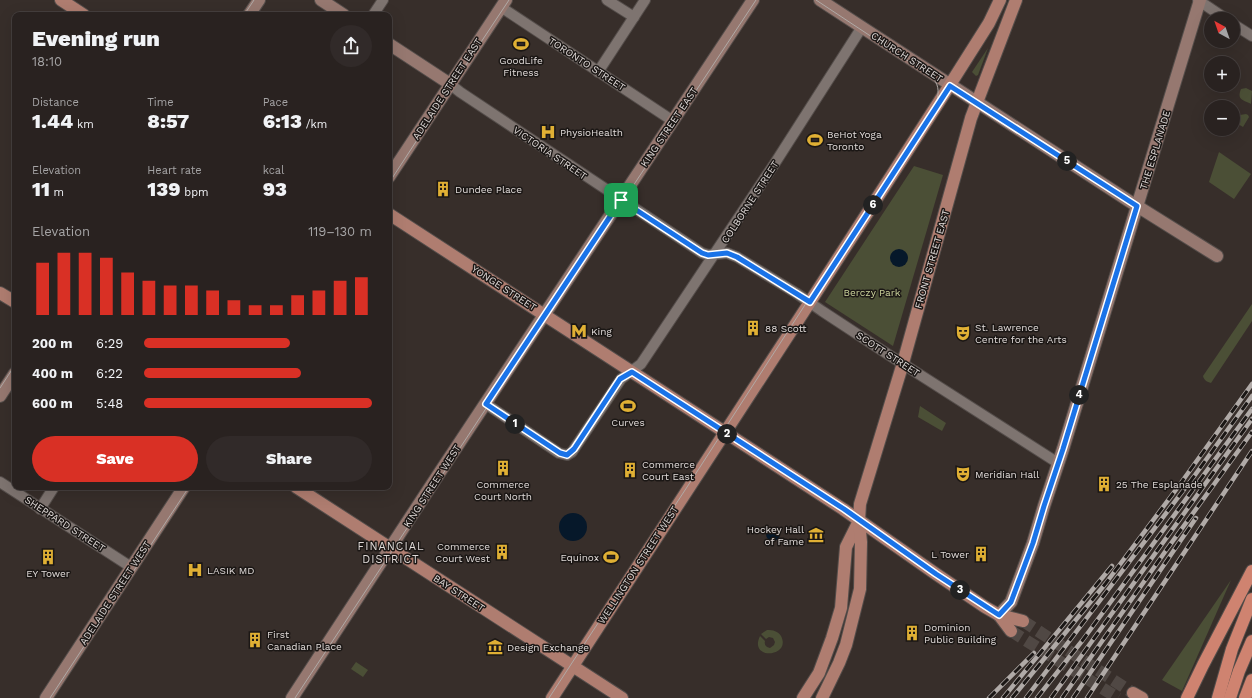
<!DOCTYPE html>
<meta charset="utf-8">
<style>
:root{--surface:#292220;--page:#312a29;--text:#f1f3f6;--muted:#a5a4a5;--line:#453f3e;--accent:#d93025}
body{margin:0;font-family:"Work Sans",sans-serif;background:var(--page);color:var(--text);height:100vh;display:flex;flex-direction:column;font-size:15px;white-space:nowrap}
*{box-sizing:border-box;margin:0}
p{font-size:13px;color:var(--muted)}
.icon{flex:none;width:22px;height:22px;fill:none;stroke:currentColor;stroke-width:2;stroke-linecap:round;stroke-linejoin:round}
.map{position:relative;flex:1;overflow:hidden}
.panel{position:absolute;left:12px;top:12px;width:380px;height:478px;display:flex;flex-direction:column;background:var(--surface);border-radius:8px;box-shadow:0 4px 16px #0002,0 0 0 1px var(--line)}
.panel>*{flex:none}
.needle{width:26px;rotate:320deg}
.tools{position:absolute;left:1204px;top:12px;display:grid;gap:8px}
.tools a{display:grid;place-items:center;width:36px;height:36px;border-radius:50%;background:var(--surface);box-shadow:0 4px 16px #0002,0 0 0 1px var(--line);font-size:20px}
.pin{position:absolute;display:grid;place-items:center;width:34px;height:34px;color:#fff;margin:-17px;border-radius:8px;box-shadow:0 2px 6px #0006}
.km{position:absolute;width:20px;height:20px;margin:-10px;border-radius:50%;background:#222;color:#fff;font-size:11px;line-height:20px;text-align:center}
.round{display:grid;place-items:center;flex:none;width:42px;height:42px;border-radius:21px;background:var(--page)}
.headline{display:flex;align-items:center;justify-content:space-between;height:68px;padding:0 20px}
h1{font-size:22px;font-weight:800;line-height:30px}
.metrics{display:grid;grid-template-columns:repeat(3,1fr);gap:6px;height:68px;padding:4px 20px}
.metrics div{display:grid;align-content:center}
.metrics b{font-size:20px;font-weight:800}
.metrics small{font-size:11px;font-weight:400}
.metrics p{font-size:11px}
.chart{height:112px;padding:8px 20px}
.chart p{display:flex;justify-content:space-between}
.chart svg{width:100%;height:72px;margin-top:4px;stroke:var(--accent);stroke-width:6}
.action{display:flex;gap:8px;margin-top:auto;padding:8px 20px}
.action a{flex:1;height:46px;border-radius:24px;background:var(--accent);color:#fff;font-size:16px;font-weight:800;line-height:46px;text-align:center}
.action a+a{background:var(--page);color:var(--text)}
ul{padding:0 20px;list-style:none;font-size:13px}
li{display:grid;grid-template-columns:64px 48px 1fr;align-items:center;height:30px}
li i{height:10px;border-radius:5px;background:var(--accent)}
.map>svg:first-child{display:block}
.green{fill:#4b4f36}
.water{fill:#06182a}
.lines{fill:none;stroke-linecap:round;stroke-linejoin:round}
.primary-tunnel{stroke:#504844;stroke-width:12;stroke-dasharray:12 6;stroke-linecap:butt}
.street-casing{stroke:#544d4a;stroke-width:12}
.secondary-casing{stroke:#544d4a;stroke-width:14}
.primary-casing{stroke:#544d4a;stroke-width:14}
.highway-casing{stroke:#544d4a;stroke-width:14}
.street{stroke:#7e7470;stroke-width:10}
.secondary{stroke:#967870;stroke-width:12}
.primary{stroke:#af7d70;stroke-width:12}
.highway{stroke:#cf8370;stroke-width:12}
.tram{stroke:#b0aaa7;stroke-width:1}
.rail-casing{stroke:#b0aaa7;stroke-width:4.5}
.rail{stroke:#1b1715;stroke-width:3;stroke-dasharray:9;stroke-linecap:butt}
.route-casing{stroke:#fff;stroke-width:8}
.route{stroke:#1a73e8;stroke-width:5}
.labels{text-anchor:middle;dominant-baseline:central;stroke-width:3;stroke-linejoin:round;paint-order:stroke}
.street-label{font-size:10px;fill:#e0dad8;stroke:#1b1715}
.poi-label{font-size:10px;fill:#e0dad8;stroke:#1b1715;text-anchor:start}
.park-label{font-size:10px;fill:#ccd49c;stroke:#1b1715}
.neighbourhood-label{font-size:11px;letter-spacing:1px;fill:#e0dad8;stroke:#1b1715}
</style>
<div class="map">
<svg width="1252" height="698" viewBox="0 0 1252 698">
<rect width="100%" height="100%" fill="#372e2a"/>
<g class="green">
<path d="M988,48L978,75L976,76L972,72Z"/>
<path d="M1246,88L1252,91L1251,104C1245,100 1236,101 1241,89Z"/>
<path d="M1246,114L1248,115L1249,117L1243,127L1233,121V119L1240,115Z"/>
<path d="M1219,152L1251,174L1234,199L1209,182Z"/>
<path d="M914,166L943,175L893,346L825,302Z"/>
<path d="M1252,304V321L1211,383C1207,382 1204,380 1203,376Z"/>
<path d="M920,406L946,423L942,431L918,417Z"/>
<path d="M1231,580L1182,691L1162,680Z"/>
<path d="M767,630C773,630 778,631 781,636C792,657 748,661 760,636L765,641C764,645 766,647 770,648L774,645L775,642L773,638L769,637L766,639L761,634Z"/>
<path d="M356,662L368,670L363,677L351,669Z"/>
</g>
<g class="water">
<circle cx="899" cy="258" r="9"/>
<circle cx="573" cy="527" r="14"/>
<circle cx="773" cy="534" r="7"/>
</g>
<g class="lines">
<g class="primary-tunnel">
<path d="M1023,621L1133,693"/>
<path d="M1011,631L1118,698"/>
</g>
<defs>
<g id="street">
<path d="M607,0L634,17"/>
<path d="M1198,0L1226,19"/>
<path d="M501,7L673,121"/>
<path d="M373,15L383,0"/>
<path d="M1233,24L1252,36"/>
<path d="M598,72L645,0"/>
<path d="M450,84L460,92L702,253L708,255L727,253L737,257L796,293L822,311L889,355L1058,463"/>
<path d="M486,404L559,453L567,455L572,452L621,379L641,364L775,163L862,27"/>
<path d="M0,482L131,567"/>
<path d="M40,509L54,487"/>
</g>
<g id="secondary">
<path d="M321,0L344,15"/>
<path d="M820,0L1129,201L1217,256"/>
<path d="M249,15L259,0"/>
<path d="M389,44L450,84"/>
<path d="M389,177L506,0"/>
<path d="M0,396L15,373"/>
<path d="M999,615L1011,602L1033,543L1044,506L1063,449L1200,0"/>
<path d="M46,698L184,487"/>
<path d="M292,698L440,472L753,0"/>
</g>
<g id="primary">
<path d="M61,0L84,15"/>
<path d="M389,214L843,509L936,574L985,607L999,615L1023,621"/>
<path d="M0,293L15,302"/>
<path d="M296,487L622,698"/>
<path d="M999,615L1011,631"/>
<path d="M1133,693L1142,698"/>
<path d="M552,698L810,302L946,91L989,23L1000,0"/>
<path d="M803,698L819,673L832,638L841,608L846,547L859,521"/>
<path d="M822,698L839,663L846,645L860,589L861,542L859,521L860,504L903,363L971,118L1016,0"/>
</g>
<g id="highway">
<path d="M1187,698L1203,665L1252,571"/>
<path d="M1218,698L1232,649L1252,599"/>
<path d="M1230,698L1239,671L1252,641"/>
<path d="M1245,698L1252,680"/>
</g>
</defs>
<use href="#street" class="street-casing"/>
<use href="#secondary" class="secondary-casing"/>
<use href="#primary" class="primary-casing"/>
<use href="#highway" class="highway-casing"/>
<use href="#street" class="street"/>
<use href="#secondary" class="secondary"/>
<use href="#primary" class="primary"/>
<use href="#highway" class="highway"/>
<g class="tram">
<path d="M244,15L254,0"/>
<path d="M389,183C429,122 468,61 509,0"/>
<path d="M0,388L15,365"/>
<path d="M50,698L189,487"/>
<path d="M295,698L547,316L756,0"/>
<path d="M549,698L689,484L937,101C939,91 939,84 931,76L816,0"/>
</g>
<defs>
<g id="rail">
<path d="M989,698L1034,653"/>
<path d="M1003,698L1112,566"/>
<path d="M1012,698L1106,583L1178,487L1252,384"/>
<path d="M1026,698L1195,475L1252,396"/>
<path d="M1037,698L1082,641L1252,409"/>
<path d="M1051,698L1252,419"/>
<path d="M1062,698L1167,549L1252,432"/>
<path d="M1073,698L1196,518"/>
<path d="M1087,698L1252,451"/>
</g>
</defs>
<use href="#rail" class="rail-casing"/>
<use href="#rail" class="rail"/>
</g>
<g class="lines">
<defs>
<path id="route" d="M950,86L1137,206L1063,449L1044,506L1033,543L1011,602L999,615L936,574L844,509L632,372L620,379L574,449L567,455L560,453L486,404L621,200L702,253L708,255L727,253L737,257L810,302Z"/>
</defs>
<use href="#route" class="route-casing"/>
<use href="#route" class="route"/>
</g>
<defs>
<symbol id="stadium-bare" viewBox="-9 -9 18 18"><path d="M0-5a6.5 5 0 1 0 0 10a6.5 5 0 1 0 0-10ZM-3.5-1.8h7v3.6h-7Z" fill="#e0b034" stroke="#1b1715" stroke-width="2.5" paint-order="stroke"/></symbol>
<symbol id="hospital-bare" viewBox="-9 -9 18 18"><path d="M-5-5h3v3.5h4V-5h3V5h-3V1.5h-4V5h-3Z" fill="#e0b034" stroke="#1b1715" stroke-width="2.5" paint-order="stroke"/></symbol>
<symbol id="building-bare" viewBox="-9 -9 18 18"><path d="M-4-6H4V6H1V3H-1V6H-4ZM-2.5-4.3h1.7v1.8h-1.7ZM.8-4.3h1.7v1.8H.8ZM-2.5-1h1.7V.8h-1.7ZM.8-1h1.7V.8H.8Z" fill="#e0b034" stroke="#1b1715" stroke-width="2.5" paint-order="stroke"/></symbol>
<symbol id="metro-bare" viewBox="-9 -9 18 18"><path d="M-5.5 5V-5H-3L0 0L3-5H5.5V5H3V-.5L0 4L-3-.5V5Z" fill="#e0b034" stroke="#1b1715" stroke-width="2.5" paint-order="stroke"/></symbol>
<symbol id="theatre-bare" viewBox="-9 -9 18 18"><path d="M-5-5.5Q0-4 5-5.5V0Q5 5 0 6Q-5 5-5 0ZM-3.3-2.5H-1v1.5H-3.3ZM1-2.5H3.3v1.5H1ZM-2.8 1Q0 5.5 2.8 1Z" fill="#e0b034" stroke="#1b1715" stroke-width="2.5" paint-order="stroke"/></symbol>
<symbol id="museum-bare" viewBox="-9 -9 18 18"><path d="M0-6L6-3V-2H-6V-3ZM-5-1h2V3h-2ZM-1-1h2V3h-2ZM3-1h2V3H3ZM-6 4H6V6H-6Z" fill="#e0b034" stroke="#1b1715" stroke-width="2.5" paint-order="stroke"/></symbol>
</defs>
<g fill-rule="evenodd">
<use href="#stadium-bare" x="510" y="33" width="22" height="22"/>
<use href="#hospital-bare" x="537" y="121" width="22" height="22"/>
<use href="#stadium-bare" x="804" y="129" width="22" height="22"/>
<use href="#building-bare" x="432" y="178" width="22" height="22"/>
<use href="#building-bare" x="742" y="317" width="22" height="22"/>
<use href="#metro-bare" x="568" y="320" width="22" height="22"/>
<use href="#theatre-bare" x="952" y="322" width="22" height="22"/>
<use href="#stadium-bare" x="617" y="395" width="22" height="22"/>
<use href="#building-bare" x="492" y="457" width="22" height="22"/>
<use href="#building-bare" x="619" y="459" width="22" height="22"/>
<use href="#theatre-bare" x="952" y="463" width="22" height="22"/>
<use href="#building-bare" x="1093" y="473" width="22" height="22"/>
<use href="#museum-bare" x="805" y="524" width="22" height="22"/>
<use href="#building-bare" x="491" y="541" width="22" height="22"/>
<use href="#building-bare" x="970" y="543" width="22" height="22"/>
<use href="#building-bare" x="37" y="546" width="22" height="22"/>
<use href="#stadium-bare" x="600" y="546" width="22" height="22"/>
<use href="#hospital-bare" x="184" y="559" width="22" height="22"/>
<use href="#building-bare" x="901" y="622" width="22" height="22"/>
<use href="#building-bare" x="244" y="629" width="22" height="22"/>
<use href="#museum-bare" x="484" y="636" width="22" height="22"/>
</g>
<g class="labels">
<g class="street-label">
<text transform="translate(907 57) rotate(33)">CHURCH STREET</text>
<text transform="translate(587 64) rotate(33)">TORONTO STREET</text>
<text transform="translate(447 89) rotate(-57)">ADELAIDE STREET EAST</text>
<text transform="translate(669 127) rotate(-56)">KING STREET EAST</text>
<text transform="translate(1155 150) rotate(-73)">THE ESPLANADE</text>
<text transform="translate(550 153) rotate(34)">VICTORIA STREET</text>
<text transform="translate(750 202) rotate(-57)">COLBORNE STREET</text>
<text transform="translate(932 259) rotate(-74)">FRONT STREET EAST</text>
<text transform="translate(504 288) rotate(33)">YONGE STREET</text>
<text transform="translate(888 354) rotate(33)">SCOTT STREET</text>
<text transform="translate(432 486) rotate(-57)">KING STREET WEST</text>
<text transform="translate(65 524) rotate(33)">SHEPPARD STREET</text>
<text transform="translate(638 565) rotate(-57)">WELLINGTON STREET WEST</text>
<text transform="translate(115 593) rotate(-57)">ADELAIDE STREET WEST</text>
<text transform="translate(459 593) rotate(33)">BAY STREET</text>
</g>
<g class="poi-label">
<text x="521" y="60" text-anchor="middle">GoodLife<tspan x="521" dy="12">Fitness</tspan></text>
<text x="560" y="132">PhysioHealth</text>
<text x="827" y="134">BeHot Yoga<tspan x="827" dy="12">Toronto</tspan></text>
<text x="455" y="189">Dundee Place</text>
<text x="975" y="327">St. Lawrence<tspan x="975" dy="12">Centre for the Arts</tspan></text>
<text x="765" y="328">88 Scott</text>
<text x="591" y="331">King</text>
<text x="628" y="422" text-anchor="middle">Curves</text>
<text x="642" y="464">Commerce<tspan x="642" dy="12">Court East</tspan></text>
<text x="975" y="474">Meridian Hall</text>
<text x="503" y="484" text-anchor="middle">Commerce<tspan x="503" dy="12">Court North</tspan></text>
<text x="1116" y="484">25 The Esplanade</text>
<text x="804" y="529" text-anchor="end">Hockey Hall<tspan x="804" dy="12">of Fame</tspan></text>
<text x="490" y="546" text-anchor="end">Commerce<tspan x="490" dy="12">Court West</tspan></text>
<text x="969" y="554" text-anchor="end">L Tower</text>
<text x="599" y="557" text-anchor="end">Equinox</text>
<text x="207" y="570">LASIK MD</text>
<text x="48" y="573" text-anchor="middle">EY Tower</text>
<text x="924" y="627">Dominion<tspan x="924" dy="12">Public Building</tspan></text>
<text x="267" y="634">First<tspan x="267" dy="12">Canadian Place</tspan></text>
<text x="507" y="647">Design Exchange</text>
</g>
<g class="park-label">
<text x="872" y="292">Berczy Park</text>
</g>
<g class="neighbourhood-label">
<text x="391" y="546">FINANCIAL<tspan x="391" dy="13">DISTRICT</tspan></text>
</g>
</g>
</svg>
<div class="tools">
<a><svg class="needle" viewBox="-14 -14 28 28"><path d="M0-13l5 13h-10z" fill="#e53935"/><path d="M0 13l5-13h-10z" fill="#a5a4a5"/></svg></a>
<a>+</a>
<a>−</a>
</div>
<div class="pin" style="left:621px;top:200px;background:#1e9e55"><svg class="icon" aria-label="arrive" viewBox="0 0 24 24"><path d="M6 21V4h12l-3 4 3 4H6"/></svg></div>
<b class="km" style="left:515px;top:424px">1</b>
<b class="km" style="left:727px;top:434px">2</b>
<b class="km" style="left:960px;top:590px">3</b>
<b class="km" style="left:1079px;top:395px">4</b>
<b class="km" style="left:1067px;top:161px">5</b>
<b class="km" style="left:873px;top:205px">6</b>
<section class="panel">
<div class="headline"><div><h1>Evening run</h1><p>18:10</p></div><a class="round"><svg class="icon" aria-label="share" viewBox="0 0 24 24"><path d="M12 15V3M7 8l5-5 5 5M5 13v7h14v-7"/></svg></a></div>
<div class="metrics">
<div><p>Distance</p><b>1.44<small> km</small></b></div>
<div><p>Time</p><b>8:57</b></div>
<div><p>Pace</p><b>6:13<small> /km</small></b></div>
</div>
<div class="metrics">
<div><p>Elevation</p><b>11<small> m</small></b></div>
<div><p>Heart rate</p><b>139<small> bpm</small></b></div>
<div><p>kcal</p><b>93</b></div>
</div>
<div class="chart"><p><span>Elevation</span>119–130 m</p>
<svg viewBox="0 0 160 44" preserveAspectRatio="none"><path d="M5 44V12M15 44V6M25 44V6M35 44V9M45 44V18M55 44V23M65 44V26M75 44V26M85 44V29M95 44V35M105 44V38M115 44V38M125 44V32M135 44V29M145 44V23M155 44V21"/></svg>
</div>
<ul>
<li><b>200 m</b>6:29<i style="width:64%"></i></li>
<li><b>400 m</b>6:22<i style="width:69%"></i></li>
<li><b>600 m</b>5:48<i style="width:100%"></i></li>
</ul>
<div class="action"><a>Save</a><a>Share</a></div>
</section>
</div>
